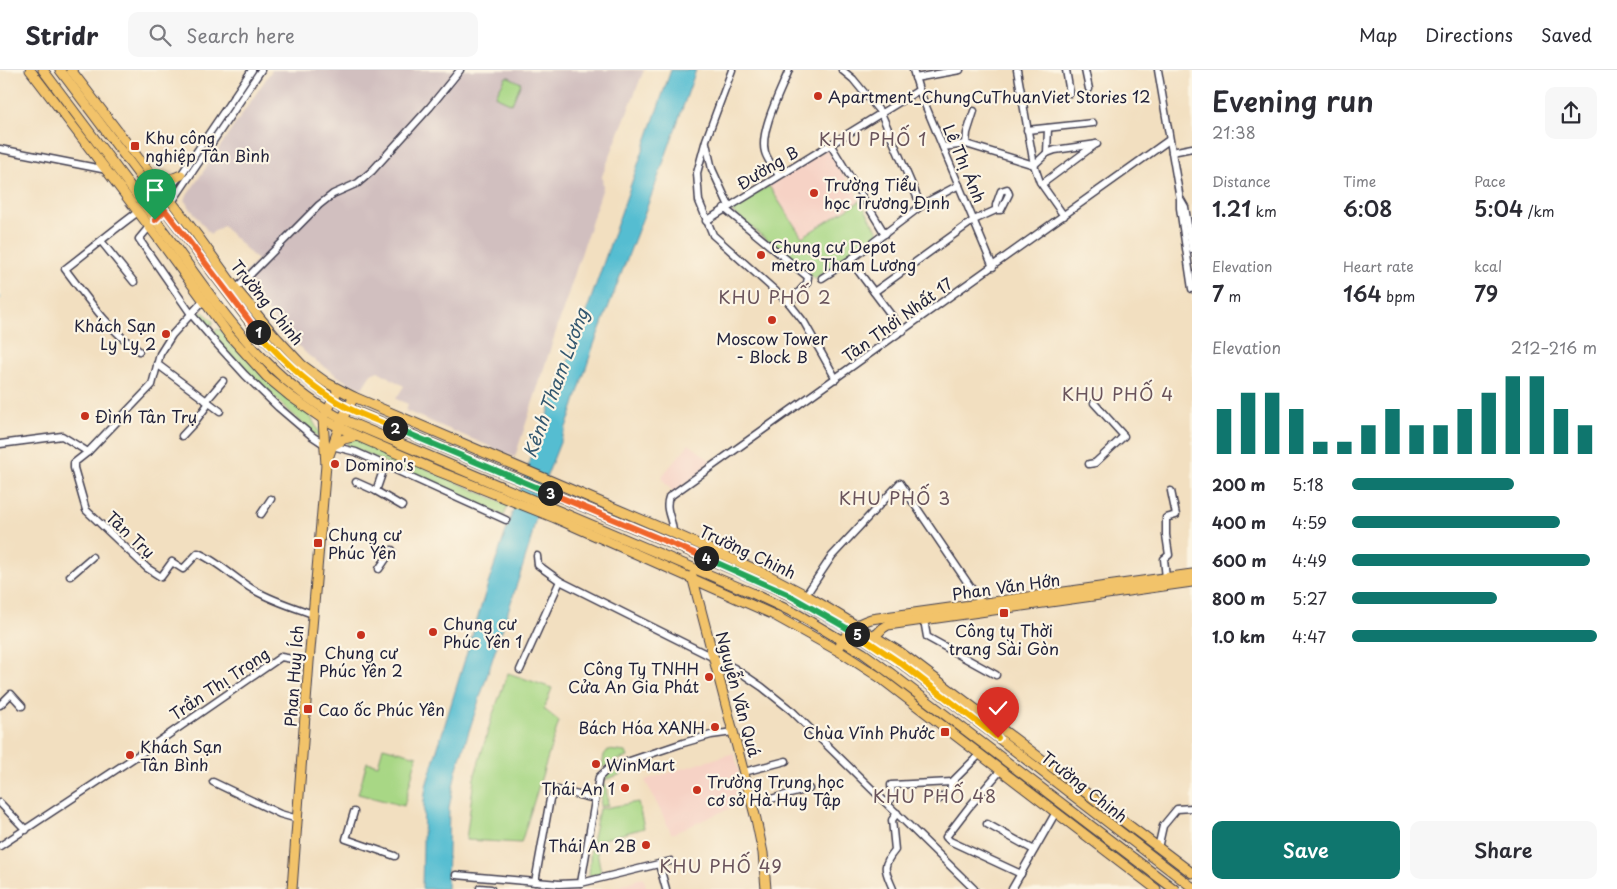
<!DOCTYPE html>
<meta charset="utf-8">
<style>
:root{--surface:#fff;--page:#f7f7f7;--text:#2b2b33;--muted:#7c7c81;--line:#e1e1e2;--accent:#0f766e}
body{margin:0;font-family:"Playpen Sans",sans-serif;background:var(--page);color:var(--text);height:100vh;display:flex;flex-direction:column;font-size:19px;white-space:nowrap}
*{box-sizing:border-box;margin:0}
p{font-size:16px;color:var(--muted)}
.icon{flex:none;width:28px;height:28px;fill:none;stroke:currentColor;stroke-width:2;stroke-linecap:round;stroke-linejoin:round}
.map{position:relative;flex:1;overflow:hidden}
.panel{display:flex;flex-direction:column;background:var(--surface);width:425px}
.panel>*{flex:none}
.pin{position:absolute;display:grid;place-items:center;width:42px;height:42px;color:#fff;margin:-51px -21px;border-radius:50% 50% 50% 0;rotate:-45deg;box-shadow:0 0 5px #0007}
.pin .icon{rotate:45deg}
.km{position:absolute;width:25px;height:25px;margin:-12px;border-radius:50%;background:#222;color:#fff;font-size:14px;line-height:25px;text-align:center}
.round{display:grid;place-items:center;flex:none;width:52px;height:52px;border-radius:10px;background:var(--page)}
.headline{display:flex;align-items:center;justify-content:space-between;height:85px;padding:0 20px}
h1{font-size:28px;font-weight:600;line-height:38px}
.metrics{display:grid;grid-template-columns:repeat(3,1fr);gap:8px;height:85px;padding:5px 20px}
.metrics div{display:grid;align-content:center}
.metrics b{font-size:21px;font-weight:600}
.metrics small{font-size:14px;font-weight:400}
.metrics p{font-size:14px}
.chart{height:140px;padding:10px 20px}
.chart p{display:flex;justify-content:space-between}
.chart svg{width:100%;height:90px;margin-top:5px;stroke:var(--accent);stroke-width:6}
.cta{display:flex;gap:10px;margin-top:auto;padding:10px 20px}
.cta a{flex:1;height:58px;border-radius:10px;background:var(--accent);color:#fff;font-size:20px;font-weight:600;line-height:58px;text-align:center}
.cta a+a{background:var(--page);color:var(--text)}
ul{padding:0 20px;list-style:none;font-size:16px}
li{display:grid;grid-template-columns:80px 60px 1fr;align-items:center;height:38px}
li i{height:12px;border-radius:6px;background:var(--accent)}
header{display:flex;align-items:center;gap:30px;box-sizing:border-box;height:70px;padding:0 25px;background:var(--surface);border-bottom:1px solid var(--line)}
header strong{font-size:24px}
nav{display:flex;gap:28px;margin-inline-start:auto;font-size:18px}
.search{width:350px;height:45px;background:var(--page);display:flex;align-items:center;gap:12px;box-sizing:border-box;padding:0 18px;border-radius:10px;color:var(--muted);font-size:19px}
main{display:flex;flex:1;min-height:0}
.map>svg:first-child{display:block}
.built{fill:#f6d2c5}
.industrial{fill:#d1bfbf}
.green{fill:#a8d785;stroke:#657c60}
.water{fill:#54bdd1;stroke:#3b7086}
.lines{fill:none;stroke-linecap:round;stroke-linejoin:round}
.stream{stroke:#54bdd1;stroke-width:2}
.minor-casing{stroke:#413e4f;stroke-width:9}
.major-casing{stroke:#413e4f;stroke-width:11}
.minor{stroke:#fff;stroke-width:6}
.major{stroke:#f2c36a;stroke-width:9}
.split-1-casing{stroke:#fff;stroke-width:10}
.split-2-casing{stroke:#fff;stroke-width:10}
.split-3-casing{stroke:#fff;stroke-width:10}
.split-4-casing{stroke:#fff;stroke-width:10}
.split-5-casing{stroke:#fff;stroke-width:10}
.split-6-casing{stroke:#fff;stroke-width:10}
.split-1{stroke:#f0652b;stroke-width:6}
.split-2{stroke:#f5b400;stroke-width:6}
.split-3{stroke:#22a559;stroke-width:6}
.split-4{stroke:#f0652b;stroke-width:6}
.split-5{stroke:#22a559;stroke-width:6}
.split-6{stroke:#f5b400;stroke-width:6}
.poi-dot{fill:#c8321e;stroke:#fcf5e5;stroke-width:2}
.labels{text-anchor:middle;dominant-baseline:central;stroke-width:4.5;stroke-linejoin:round;paint-order:stroke}
.poi-label{font-size:16px;fill:#22223b;stroke:#fcf5e5;text-anchor:start}
.street-label{font-size:16px;fill:#22223b;stroke:#fcf5e5}
.neighbourhood-label{font-size:18px;letter-spacing:1px;fill:#6a545c;stroke:#fcf5e5}
.water-label{font-size:18px;font-style:italic;fill:#345870;stroke:#fcf5e5}
</style>
<header>
<strong>Stridr</strong>
<div class="search"><svg class="icon" aria-label="search" viewBox="0 0 24 24"><circle cx="10" cy="10" r="6"/><path d="M15 15l6 6"/></svg>Search here</div>
<nav><a>Map</a><a>Directions</a><a>Saved</a></nav>
</header>
<main>
<div class="map">
<svg width="1192" height="819" viewBox="0 0 1192 819">
<rect width="100%" height="100%" fill="#fcf5e5"/>
<filter id="ink" filterUnits="userSpaceOnUse"><feTurbulence type="fractalNoise" baseFrequency=".02" numOctaves="2"/><feDisplacementMap in="SourceGraphic" scale="10" xChannelSelector="R" yChannelSelector="G"/><feConvolveMatrix kernelMatrix="1 2 1 2 8 2 1 2 1" color-interpolation-filters="sRGB"/></filter>
<filter id="wash" filterUnits="userSpaceOnUse"><feTurbulence type="fractalNoise" baseFrequency=".0096" numOctaves="4" result="noise"/><feDisplacementMap in="SourceGraphic" scale="20" xChannelSelector="R" yChannelSelector="G"/><feGaussianBlur stdDeviation="1.12" result="paint"/><feColorMatrix in="noise" values="0 0 0 0 0 0 0 0 0 0 0 0 0 0 0 0 0 1.4 0 .05"/><feComposite in="paint" operator="in"/></filter>
<g filter="url(#wash)">
<rect width="100%" height="100%" fill="#f2dfc0"/>
<g class="built">
<path d="M827,79L860,131L801,167L769,116Z"/>
<path d="M689,374L715,394L673,422L664,412L662,406Z"/>
<path d="M734,683L746,731L672,764L645,710Z"/>
<path d="M643,807L647,819H617V817Z"/>
</g>
<path class="industrial" d="M272,0H644L602,106L603,117L515,387L406,341L408,334L396,329L404,316L378,301L371,304L362,318L345,311L309,286L285,263L241,208L257,190L223,156L210,164L184,130Z"/>
<g class="green">
<path d="M506,7H509L521,13L512,34L497,27L496,25Z"/>
<path d="M769,116L802,167L860,131L879,163L815,209L728,138Z"/>
<path d="M203,242L213,251V254L205,256L197,247L198,244Z"/>
<path d="M218,259L222,261L265,308L311,347L320,364V369L255,310L212,266V262Z"/>
<path d="M357,368L508,435L504,446L347,375L348,371Z"/>
<path d="M508,603L552,618L544,639L559,651L521,773L466,770L474,708L493,644Z"/>
<path d="M383,677L417,686L404,736L358,724L367,692L378,695Z"/>
<path d="M608,680L626,682L628,687L614,691L602,698L604,685Z"/>
<path d="M619,698L622,704L604,710L609,703Z"/>
<path d="M603,714L606,715L608,735L600,737Z"/>
<path d="M638,732L644,758L592,772L599,739Z"/>
<path d="M596,775L601,803L589,806L591,776Z"/>
</g>
<path class="water" d="M671,0H696L655,116L593,277L570,347L544,413L529,477L456,701L449,738L447,819H422L424,731L426,716L488,514L532,385L579,263Z"/>
<g class="lines">
<path class="stream" d="M0,227V228"/>
</g>
</g>
<g filter="url(#ink)">
<g class="lines">
<defs>
<g id="minor">
<path d="M732,0L706,70L697,103L699,131L713,165L789,233L804,252L836,309"/>
<path d="M842,0L853,9L881,43L921,136"/>
<path d="M913,0L919,20L993,197"/>
<path d="M1017,0L1034,95L1040,112L1064,146"/>
<path d="M1066,0L1070,23"/>
<path d="M1085,0L1089,19"/>
<path d="M1158,0L1180,129V138L1192,219"/>
<path d="M915,8L960,0"/>
<path d="M1027,60L1093,53"/>
<path d="M706,73L712,99L729,136"/>
<path d="M830,74L885,164"/>
<path d="M966,74L967,63L974,41"/>
<path d="M943,77L966,74L1034,95L1047,83L1055,80L1097,74"/>
<path d="M0,79L107,100"/>
<path d="M1172,82L1192,78"/>
<path d="M1047,83L1048,58"/>
<path d="M779,105C774,98 767,90 765,82C759,62 781,20 789,0"/>
<path d="M1042,114L1096,74"/>
<path d="M165,123L181,105L252,0"/>
<path d="M1181,130L1185,137L1192,179"/>
<path d="M172,132L261,0"/>
<path d="M724,138L808,207L807,213L789,233"/>
<path d="M138,142C113,160 90,180 65,199C88,229 108,259 139,281"/>
<path d="M706,151L919,20"/>
<path d="M149,157L139,169L191,244L215,272L245,305L278,337L312,366L324,374"/>
<path d="M101,171L134,212"/>
<path d="M850,190L903,261"/>
<path d="M822,208L850,190L925,133L959,115"/>
<path d="M236,219L319,135L333,124L358,113L372,101L430,37L460,0"/>
<path d="M874,222L974,150L996,140H1001L1009,124L1007,119L1001,121L996,135V140"/>
<path d="M203,231L172,265L160,284L152,315L88,382L74,393V398L86,440L147,498L161,507L172,492L183,499L198,483C219,492 235,509 254,520C273,531 293,537 313,544"/>
<path d="M157,294L220,341"/>
<path d="M206,331L223,311"/>
<path d="M182,366L194,353L209,333"/>
<path d="M0,374L62,366L88,382"/>
<path d="M332,376L356,382L506,450"/>
<path d="M1089,394L1095,393L1124,366L1094,333"/>
<path d="M385,395L376,421L402,436"/>
<path d="M356,412L376,421"/>
<path d="M261,444L271,429"/>
<path d="M673,463C673,449 664,440 669,427L1169,70"/>
<path d="M537,486L538,495L560,511L734,598L762,617L792,641L974,819"/>
<path d="M379,499L392,480"/>
<path d="M70,506L92,487"/>
<path d="M1166,508L1164,489L1169,485L1166,465V448L1176,445L1171,421"/>
<path d="M806,525L832,486L900,413L982,534"/>
<path d="M924,550L927,567L996,605"/>
<path d="M520,600L560,511"/>
<path d="M0,635L11,624L22,636"/>
<path d="M1001,700L969,737L946,767L950,771L1021,804"/>
<path d="M744,702L786,691"/>
<path d="M213,712L280,744L298,749"/>
<path d="M938,730L950,721L952,712L980,684"/>
<path d="M0,733L26,760"/>
<path d="M887,733L892,728L891,715L952,712"/>
<path d="M752,734L809,719"/>
<path d="M354,742L346,769L395,786"/>
<path d="M987,754L1034,780"/>
<path d="M0,776L155,674L281,587L309,592"/>
<path d="M1158,778L1163,756L1177,739L1192,738"/>
<path d="M659,794L666,819"/>
<path d="M456,805L559,814L581,813L671,791"/>
<path d="M535,812L550,729L558,720L595,729"/>
<path d="M581,813L599,707L609,698L683,673L711,665L733,662"/>
<path d="M480,818L491,819"/>
<path d="M893,819C885,800 881,797 895,780L892,750L897,743"/>
<path d="M1012,819L1056,742"/>
</g>
<g id="major">
<path d="M30,0L158,168L229,265L267,307L290,326L323,349L357,366L440,402L555,448L772,544L842,583L879,607L1156,819"/>
<path d="M43,0C84,55 125,109 166,164C217,234 263,307 342,349L752,523L799,545L863,583L889,602L1174,819"/>
<path d="M60,0L252,255L290,296L323,322L348,338L753,508L787,524L850,559L902,594L1192,817"/>
<path d="M71,0L197,165L236,219L275,266L302,295L327,313L354,327L673,463L766,504L806,525L900,582L1192,803"/>
<path d="M150,105C162,109 170,111 181,105"/>
<path d="M332,376L344,369L357,366"/>
<path d="M326,394L342,349L354,327"/>
<path d="M692,506L756,749L763,783L766,819"/>
<path d="M871,570L883,558L888,555L1192,512"/>
<path d="M840,576C849,559 853,555 871,549L1192,504"/>
<path d="M292,819L309,592L326,395L323,349L336,324"/>
</g>
</defs>
<use href="#minor" class="minor-casing"/>
<use href="#major" class="major-casing"/>
<use href="#minor" class="minor"/>
<use href="#major" class="major"/>
</g>
</g>
<g class="lines" filter="url(#ink)">
<defs>
<path id="split-1" d="M155,150L165,140L258,262"/>
<path id="split-2" d="M258,262C284,292 313,320 348,338C363,346 379,351 395,358"/>
<path id="split-3" d="M395,358L550,423"/>
<path id="split-4" d="M550,423L706,488"/>
<path id="split-5" d="M706,488L787,524L857,564"/>
<path id="split-6" d="M857,564L902,594L998,668"/>
</defs>
<use href="#split-1" class="split-1-casing"/>
<use href="#split-2" class="split-2-casing"/>
<use href="#split-3" class="split-3-casing"/>
<use href="#split-4" class="split-4-casing"/>
<use href="#split-5" class="split-5-casing"/>
<use href="#split-6" class="split-6-casing"/>
<use href="#split-1" class="split-1"/>
<use href="#split-2" class="split-2"/>
<use href="#split-3" class="split-3"/>
<use href="#split-4" class="split-4"/>
<use href="#split-5" class="split-5"/>
<use href="#split-6" class="split-6"/>
</g>
<g class="poi-dot">
<circle cx="818" cy="26" r="5"/>
<rect x="130" y="71" width="10" height="10" rx="2.5"/>
<circle cx="814" cy="123" r="5"/>
<circle cx="761" cy="185" r="5"/>
<circle cx="772" cy="250" r="5"/>
<circle cx="166" cy="264" r="5"/>
<circle cx="85" cy="346" r="5"/>
<circle cx="335" cy="394" r="5"/>
<rect x="313" y="468" width="10" height="10" rx="2.5"/>
<rect x="999" y="538" width="10" height="10" rx="2.5"/>
<circle cx="433" cy="562" r="5"/>
<circle cx="361" cy="565" r="5"/>
<circle cx="709" cy="607" r="5"/>
<rect x="303" y="634" width="10" height="10" rx="2.5"/>
<circle cx="715" cy="657" r="5"/>
<rect x="940" y="657" width="10" height="10" rx="2.5"/>
<circle cx="130" cy="685" r="5"/>
<circle cx="596" cy="694" r="5"/>
<circle cx="625" cy="718" r="5"/>
<circle cx="697" cy="720" r="5"/>
<circle cx="646" cy="775" r="5"/>
</g>
<g class="labels">
<g class="poi-label">
<text x="828" y="26">Apartment_ChungCuThuanViet Stories 12</text>
<text x="145" y="67">Khu công<tspan x="145" dy="18">nghiệp Tân Bình</tspan></text>
<text x="824" y="114">Trường Tiểu<tspan x="824" dy="18">học Trương Định</tspan></text>
<text x="771" y="176">Chung cư Depot<tspan x="771" dy="18">metro Tham Lương</tspan></text>
<text x="156" y="255" text-anchor="end">Khách Sạn<tspan x="156" dy="18">Ly Ly 2</tspan></text>
<text x="772" y="268" text-anchor="middle">Moscow Tower<tspan x="772" dy="18">- Block B</tspan></text>
<text x="95" y="346">Đình Tân Trụ</text>
<text x="345" y="394">Domino's</text>
<text x="328" y="464">Chung cư<tspan x="328" dy="18">Phúc Yên</tspan></text>
<text x="443" y="553">Chung cư<tspan x="443" dy="18">Phúc Yên 1</tspan></text>
<text x="1004" y="560" text-anchor="middle">Công ty Thời<tspan x="1004" dy="18">trang Sài Gòn</tspan></text>
<text x="361" y="582" text-anchor="middle">Chung cư<tspan x="361" dy="18">Phúc Yên 2</tspan></text>
<text x="699" y="598" text-anchor="end">Công Ty TNHH<tspan x="699" dy="18">Cửa An Gia Phát</tspan></text>
<text x="318" y="639">Cao ốc Phúc Yên</text>
<text x="705" y="657" text-anchor="end">Bách Hóa XANH</text>
<text x="935" y="662" text-anchor="end">Chùa Vĩnh Phước</text>
<text x="140" y="676">Khách Sạn<tspan x="140" dy="18">Tân Bình</tspan></text>
<text x="606" y="694">WinMart</text>
<text x="707" y="711">Trường Trung học<tspan x="707" dy="18">cơ sở Hà Huy Tập</tspan></text>
<text x="615" y="718" text-anchor="end">Thái An 1</text>
<text x="636" y="775" text-anchor="end">Thái An 2B</text>
</g>
<g class="street-label">
<text transform="translate(965 93) rotate(67)">Lê Thị Ánh</text>
<text transform="translate(767 97) rotate(-31)">Đường B</text>
<text transform="translate(268 232) rotate(51)">Trường Chinh</text>
<text transform="translate(897 249) rotate(-36)">Tân Thới Nhất 17</text>
<text transform="translate(131 464) rotate(43)">Tân Trụ</text>
<text transform="translate(748 481) rotate(25)">Trường Chinh</text>
<text transform="translate(1006 516) rotate(-8)">Phan Văn Hớn</text>
<text transform="translate(293 606) rotate(-86)">Phan Huy Ích</text>
<text transform="translate(219 613) rotate(-34)">Trần Thị Trọng</text>
<text transform="translate(739 624) rotate(75)">Nguyễn Văn Quá</text>
<text transform="translate(1085 716) rotate(38)">Trường Chinh</text>
</g>
<g class="neighbourhood-label">
<text x="873" y="68">KHU PHỐ 1</text>
<text x="775" y="226">KHU PHỐ 2</text>
<text x="1118" y="323">KHU PHỐ 4</text>
<text x="895" y="427">KHU PHỐ 3</text>
<text x="935" y="725">KHU PHỐ 48</text>
<text x="721" y="795">KHU PHỐ 49</text>
</g>
<g class="water-label">
<text transform="translate(555 313) rotate(-70)">Kênh Tham Lương</text>
</g>
</g>
</svg>
<div class="pin" style="left:155px;top:150px;background:#1e9e55"><svg class="icon" aria-label="arrive" viewBox="0 0 24 24"><path d="M6 21V4h12l-3 4 3 4H6"/></svg></div>
<div class="pin" style="left:998px;top:668px;background:#d93025"><svg class="icon" aria-label="check" viewBox="0 0 24 24"><path d="M5 12l5 5 9-10"/></svg></div>
<b class="km" style="left:258px;top:262px">1</b>
<b class="km" style="left:395px;top:358px">2</b>
<b class="km" style="left:550px;top:423px">3</b>
<b class="km" style="left:706px;top:488px">4</b>
<b class="km" style="left:857px;top:564px">5</b>
</div>
<section class="panel">
<div class="headline"><div><h1>Evening run</h1><p>21:38</p></div><a class="round"><svg class="icon" aria-label="share" viewBox="0 0 24 24"><path d="M12 15V3M7 8l5-5 5 5M5 13v7h14v-7"/></svg></a></div>
<div class="metrics">
<div><p>Distance</p><b>1.21<small> km</small></b></div>
<div><p>Time</p><b>6:08</b></div>
<div><p>Pace</p><b>5:04<small> /km</small></b></div>
</div>
<div class="metrics">
<div><p>Elevation</p><b>7<small> m</small></b></div>
<div><p>Heart rate</p><b>164<small> bpm</small></b></div>
<div><p>kcal</p><b>79</b></div>
</div>
<div class="chart"><p><span>Elevation</span>212–216 m</p>
<svg viewBox="0 0 160 44" preserveAspectRatio="none"><path d="M5 44V22M15 44V14M25 44V14M35 44V22M45 44V38M55 44V38M65 44V30M75 44V22M85 44V30M95 44V30M105 44V22M115 44V14M125 44V6M135 44V6M145 44V22M155 44V30"/></svg>
</div>
<ul>
<li><b>200 m</b>5:18<i style="width:66%"></i></li>
<li><b>400 m</b>4:59<i style="width:85%"></i></li>
<li><b>600 m</b>4:49<i style="width:97%"></i></li>
<li><b>800 m</b>5:27<i style="width:59%"></i></li>
<li><b>1.0 km</b>4:47<i style="width:100%"></i></li>
</ul>
<div class="cta"><a>Save</a><a>Share</a></div>
</section>
</main>
